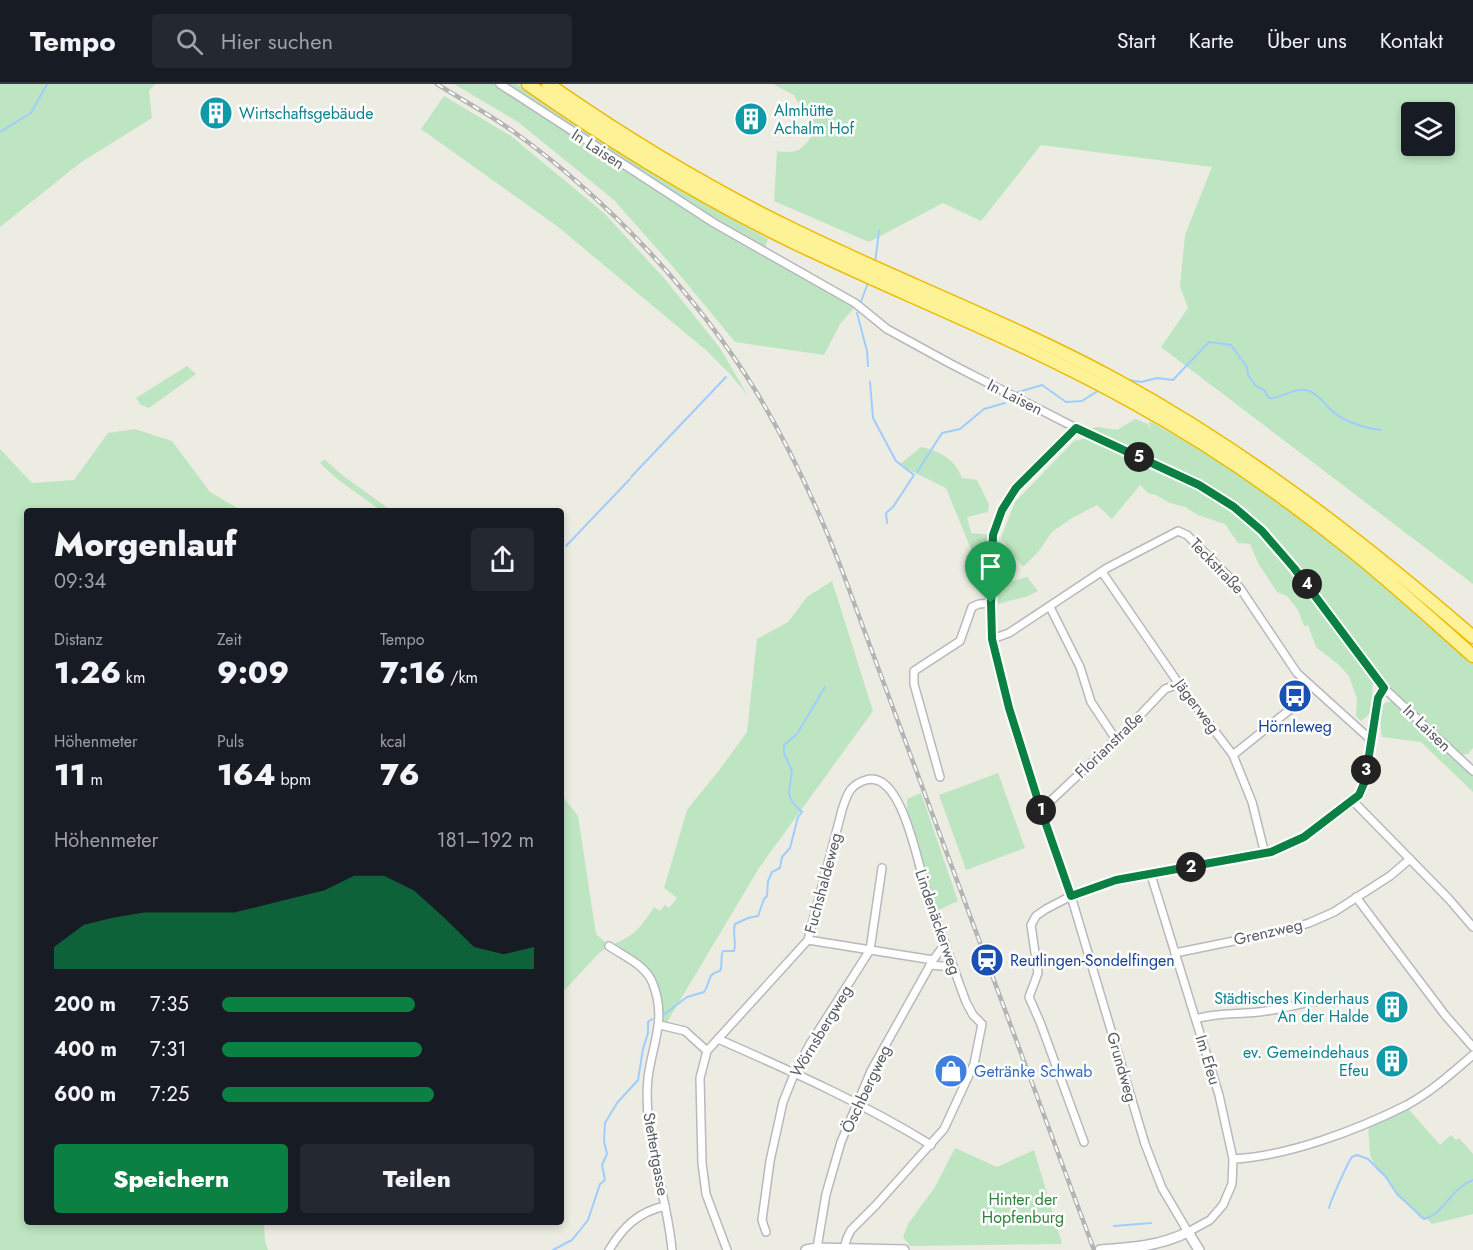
<!DOCTYPE html>
<html lang="de">
<meta charset="utf-8">
<style>
:root{--surface:#171b24;--page:#242831;--text:#f1f3f6;--muted:#9ea1a6;--line:#363941;--accent:#0b8043}
body{margin:0;font-family:Jost,sans-serif;background:var(--page);color:var(--text);height:100vh;display:flex;flex-direction:column;font-size:22px;white-space:nowrap}
*{box-sizing:border-box;margin:0}
p{font-size:20px;color:var(--muted)}
.icon{flex:none;width:33px;height:33px;fill:none;stroke:currentColor;stroke-width:2;stroke-linecap:round;stroke-linejoin:round}
.map{position:relative;flex:1;overflow:hidden}
.drawer{position:absolute;left:24px;top:424px;width:540px;height:717px;display:flex;flex-direction:column;background:var(--surface);border-radius:6px;box-shadow:0 3px 9px #0003}
.drawer>*{flex:none}
.buttons{position:absolute;left:1401px;top:18px;display:grid;gap:12px}
.buttons a{display:grid;place-items:center;width:54px;height:54px;border-radius:6px;background:var(--surface);box-shadow:0 3px 9px #0003;font-size:30px}
.pin{position:absolute;display:grid;place-items:center;width:51px;height:51px;color:#fff;margin:-62px -26px;border-radius:50% 50% 50% 0;rotate:-45deg;box-shadow:0 0 6px #0007}
.pin .icon{rotate:45deg}
.km{position:absolute;width:30px;height:30px;margin:-15px;border-radius:50%;background:#222;color:#fff;font-size:16px;line-height:30px;text-align:center}
.round{display:grid;place-items:center;flex:none;width:63px;height:63px;border-radius:6px;background:var(--page)}
.head{display:flex;align-items:center;justify-content:space-between;height:102px;padding:0 30px}
h1{font-size:33px;font-weight:800;line-height:45px}
.stats{display:grid;grid-template-columns:repeat(3,1fr);gap:9px;height:102px;padding:6px 30px}
.stats div{display:grid;align-content:center}
.stats b{font-size:30px;font-weight:800}
.stats small{font-size:16px;font-weight:400}
.stats p{font-size:16px}
.chart{height:168px;padding:12px 30px}
.chart p{display:flex;justify-content:space-between}
.chart svg{width:100%;height:108px;margin-top:6px;fill:var(--accent);opacity:.7}
.primary-button{display:flex;gap:12px;margin-top:auto;padding:12px 30px}
.primary-button a{flex:1;height:69px;border-radius:6px;background:var(--accent);color:#fff;font-size:24px;font-weight:800;line-height:69px;text-align:center}
.primary-button a+a{background:var(--page);color:var(--text)}
ul{padding:0 30px;list-style:none;font-size:20px}
li{display:grid;grid-template-columns:96px 72px 1fr;align-items:center;height:45px}
li i{height:15px;border-radius:8px;background:var(--accent)}
header{display:flex;align-items:center;gap:36px;box-sizing:border-box;height:84px;padding:0 30px;background:var(--surface);border-bottom:2px solid var(--line)}
header strong{font-size:28px}
nav{display:flex;gap:33px;margin-inline-start:auto;font-size:21px}
.search{width:420px;height:54px;background:var(--page);display:flex;align-items:center;gap:15px;box-sizing:border-box;padding:0 21px;border-radius:6px;color:var(--muted);font-size:22px}
.map>svg:first-child{display:block}
.green{fill:#bde5c1;fill-rule:evenodd}
.lines{fill:none;stroke-linecap:round;stroke-linejoin:round}
.stream{stroke:#a0cdff;stroke-width:2}
.minor-casing{stroke:#b7b9be;stroke-width:10}
.tertiary-casing{stroke:#b7b9be;stroke-width:12}
.trunk-casing{stroke:#efba00;stroke-width:15}
.minor{stroke:#fff;stroke-width:7}
.tertiary{stroke:#fff;stroke-width:9}
.trunk{stroke:#fef296;stroke-width:12}
.rail-casing{stroke:#b3b4b4;stroke-width:4.5}
.rail{stroke:#fff;stroke-width:2;stroke-dasharray:7;stroke-linecap:butt}
.route-casing{stroke:#fff;stroke-width:12}
.route{stroke:#0b8043;stroke-width:8}
.labels{text-anchor:middle;dominant-baseline:central;stroke-width:5;stroke-linejoin:round;paint-order:stroke}
.culture-label{font-size:16px;fill:#0d838f;stroke:#fff;text-anchor:start}
.street-label{font-size:16px;fill:#5a5d63;stroke:#fff}
.transit-label{font-size:16px;fill:#164399;stroke:#fff}
.shop-label{font-size:16px;fill:#366cbe;stroke:#fff;text-anchor:start}
.park-label{font-size:16px;fill:#33813e;stroke:#fff}
</style>
<header>
<strong>Tempo</strong>
<div class="search"><svg class="icon" aria-label="search" viewBox="0 0 24 24"><circle cx="10" cy="10" r="6"/><path d="M15 15l6 6"/></svg>Hier suchen</div>
<nav><a>Start</a><a>Karte</a><a>Über uns</a><a>Kontakt</a></nav>
</header>
<div class="map">
<svg width="1473" height="1166" viewBox="0 0 1473 1166">
<rect width="100%" height="100%" fill="#edece2"/>
<g class="green">
<path d="M0,0H155L149,7L152,34L80,79L0,143Z"/>
<path d="M454,0H494L713,140L854,224L840,240L824,271L735,258L674,184L614,116L518,38Z"/>
<path d="M506,0H517L597,55L666,98L768,155L765,163L715,136Z"/>
<path d="M773,0H1473V500L1161,263L1188,224L1180,202L1185,151L1212,83L1041,61L981,137L943,119L869,158L774,117L777,67C798,70 803,66 814,48L794,11ZM1412,28H1444V62H1412Z"/>
<path d="M444,12L511,52L604,129L664,194L720,264L748,312L730,290L707,267L557,142L421,45Z"/>
<path d="M187,282L196,290L149,324L141,321L136,314Z"/>
<path d="M1135,335L1148,340L1151,348L1149,337C1268,401 1372,490 1473,579V664L1468,670L1459,671L1451,665L1387,599L1298,481L1264,445L1235,421L1089,345L1098,343L1117,346Z"/>
<path d="M135,345L172,357L210,408L242,427L27,428V1138L264,1139L265,1157L268,1166H0V365L32,399L74,396L108,349Z"/>
<path d="M1086,354L1200,405L1233,427L1259,449L1293,486L1373,595L1371,629L1361,637L1356,632L1357,615L1349,592L1338,580L1316,563L1308,541L1304,542L1298,526L1287,512L1277,508L1258,479L1250,460L1238,459L1225,440L1198,431L1185,423L1170,419L1156,411L1148,409L1140,401L1112,435L1097,421L1072,434L1052,448L1038,468L1023,483L1001,454L1015,418L1074,357Z"/>
<path d="M921,363C940,367 955,375 962,394L977,396L989,420L988,428L967,433L971,449L993,451L989,476L974,472L946,404L899,381Z"/>
<path d="M324,375L342,391L392,427H381L336,394L320,379Z"/>
<path d="M1027,493L1038,507L1028,512L998,520V501Z"/>
<path d="M832,497L873,627L759,784L654,960C658,937 658,908 643,888C635,878 620,870 610,862C635,851 639,846 654,823L660,827L665,821L669,824L677,814L664,804L687,726L720,685L747,648L757,555L788,538L807,513Z"/>
<path d="M1386,618H1395L1430,653L1473,689V708L1421,658L1382,653C1381,641 1377,627 1386,618Z"/>
<path d="M998,689L1025,764L966,786L939,711Z"/>
<path d="M921,709L958,817L934,828L907,731V715Z"/>
<path d="M561,710L578,732L596,850L609,862L599,869L561,910Z"/>
<path d="M1404,1020L1440,1061L1451,1051L1456,1056L1459,1054L1473,1070V1130L1432,1140L1427,1135L1420,1134L1413,1125L1396,1110L1385,1093L1376,1085L1370,1071L1368,1038Z"/>
<path d="M955,1064L997,1083L1034,1066L1062,1160L910,1162L903,1153L908,1140L935,1103Z"/>
</g>
<g class="lines">
<g class="stream">
<path d="M0,48L31,29L47,0"/>
<path d="M875,179L879,147"/>
<path d="M860,220L868,199"/>
<path d="M857,229L867,267L868,282"/>
<path d="M1123,295L1141,298L1157,294L1173,296L1209,258L1231,261L1247,283L1248,291L1256,302L1264,306L1269,314C1282,315 1294,302 1309,307C1318,310 1323,318 1330,325C1342,337 1363,344 1381,346"/>
<path d="M870,298L873,334L896,377L914,391L893,423L886,429L887,439"/>
<path d="M1012,310L1042,301L1066,318L1082,317L1101,305"/>
<path d="M917,388L942,349L960,345L984,325L1005,319"/>
<path d="M631,393L726,293"/>
<path d="M566,462L630,395"/>
<path d="M561,467L563,464"/>
<path d="M662,932L687,913L704,908C712,897 705,891 720,887C723,880 720,873 723,867H734C737,858 732,850 735,840L748,834L758,832L764,815L767,812L768,797L772,788L780,784L782,773L790,764L798,733L802,728C783,711 790,708 792,687L784,669V661L797,650L825,603"/>
<path d="M1329,1124C1330,1118 1349,1076 1352,1073C1354,1072 1355,1072 1357,1071L1368,1075L1386,1093L1397,1110L1424,1135C1444,1130 1450,1105 1473,1096"/>
<path d="M1114,1142L1151,1139"/>
<path d="M553,1166L572,1156L588,1136L600,1100L605,1096L602,1081L607,1070L604,1057L605,1039L617,1019L638,996L643,965L648,949V938L652,935"/>
</g>
<defs>
<g id="minor">
<path d="M500,0L714,139L855,219L887,245L951,280L1076,344L1199,401L1234,423L1262,447L1294,484L1384,604L1473,687"/>
<path d="M1076,344L1016,404L1003,426L993,451L991,519L992,555L1009,624L1041,726L1071,812L1145,1060L1162,1104L1188,1148L1210,1136L1223,1121L1232,1100L1233,1075L1219,1011L1151,791"/>
<path d="M1102,488L1179,600L1233,671L1252,718L1265,770"/>
<path d="M1050,523L1080,583L1091,618L1115,654"/>
<path d="M992,555L1009,549L1107,484L1178,447L1187,451L1240,504L1297,589L1370,655"/>
<path d="M1233,671L1298,619L1310,602"/>
<path d="M940,693L914,600V587L960,557L972,523L979,520L991,519"/>
<path d="M1353,717L1448,814L1473,843"/>
<path d="M1041,726L1126,646L1165,605L1179,600"/>
<path d="M1356,813L1445,931L1473,963"/>
<path d="M808,856L933,876"/>
<path d="M609,862C625,873 646,881 653,900C667,936 652,960 648,994C642,1053 667,1108 672,1166"/>
<path d="M1175,869L1283,847L1309,839L1334,828L1390,792L1410,775"/>
<path d="M930,881L953,883"/>
<path d="M1196,935C1218,928 1243,931 1266,927C1289,924 1312,915 1336,916"/>
<path d="M660,941L685,947L707,967"/>
<path d="M718,955C791,987 863,1019 931,1061"/>
<path d="M1084,1058L1040,938L1029,913L1038,889L1031,841L1036,832L1046,825L1071,812L1116,796L1271,768L1304,753L1353,717L1359,711L1365,697L1378,614L1384,604"/>
<path d="M1233,1075C1289,1072 1357,1046 1407,1021C1431,1008 1452,989 1473,971"/>
<path d="M766,1148L762,1136L770,1077L783,1018L795,988L810,960L870,866L882,784"/>
<path d="M817,1164L826,1110L841,1058L871,987L933,876L945,860"/>
<path d="M609,1166C623,1143 638,1128 665,1122"/>
<path d="M727,1166L706,1110L702,1079L700,994L707,967L808,856L842,726C847,711 849,701 866,696C902,685 918,782 926,805C939,843 952,880 966,918L973,931L982,940L974,980L944,1045L876,1121L851,1146L847,1154L844,1164"/>
</g>
<g id="tertiary">
<path d="M806,1166L817,1164L904,1166"/>
<path d="M1100,1166C1131,1164 1160,1162 1188,1148L1199,1166"/>
</g>
<g id="trunk">
<path d="M528,0C612,59 699,112 791,157C905,212 1023,257 1134,319C1207,359 1277,407 1342,459C1387,494 1430,534 1473,572"/>
<path d="M548,0C624,53 703,101 786,142C895,196 1009,238 1116,296C1246,367 1361,456 1473,553"/>
</g>
</defs>
<use href="#minor" class="minor-casing"/>
<use href="#tertiary" class="tertiary-casing"/>
<use href="#trunk" class="trunk-casing"/>
<use href="#minor" class="minor"/>
<use href="#tertiary" class="tertiary"/>
<use href="#trunk" class="trunk"/>
<defs>
<path id="rail" d="M437,0C462,16 489,30 514,48C608,115 697,211 757,309C790,364 817,422 840,481L1094,1166"/>
</defs>
<use href="#rail" class="rail-casing"/>
<use href="#rail" class="rail"/>
</g>
<g class="lines">
<defs>
<path id="route" d="M1076,344L1199,401L1234,423L1262,447L1294,484L1384,604L1378,614L1365,697L1359,711L1304,753L1271,768L1116,796L1071,812L1041,726L1009,624L992,555L991,519L993,451L1002,426L1016,404Z"/>
</defs>
<use href="#route" class="route-casing"/>
<use href="#route" class="route"/>
</g>
<defs>
<symbol id="building-disc" viewBox="-11 -11 22 22"><circle r="9.5" fill="#0f9aa8" stroke="#fff"/><path d="M-4-6H4V6H1V3H-1V6H-4ZM-2.5-4.3h1.7v1.8h-1.7ZM.8-4.3h1.7v1.8H.8ZM-2.5-1h1.7V.8h-1.7ZM.8-1h1.7V.8H.8Z" fill="#fff"/></symbol>
<symbol id="bus-disc" viewBox="-11 -11 22 22"><circle r="9.5" fill="#1a4fb4" stroke="#fff"/><path d="M-5-6H5V4H4V6H2V4H-2V6H-4V4H-5ZM-3.5-4V0h7V-4ZM-3.5 1.2v1.5H-2V1.2ZM2 1.2v1.5H3.5V1.2Z" fill="#fff"/></symbol>
<symbol id="station-disc" viewBox="-11 -11 22 22"><circle r="9.5" fill="#1a4fb4" stroke="#fff"/><path d="M-3-6H3Q5-6 5-4V2Q5 4 3 4L4.5 6H3L1.5 4h-3L-3 6H-4.5L-3 4Q-5 4-5 2V-4Q-5-6-3-6ZM-3.5-4v3h7v-3ZM-3.5 1v1.5H-2V1ZM2 1v1.5H3.5V1Z" fill="#fff"/></symbol>
<symbol id="shop-disc" viewBox="-11 -11 22 22"><circle r="9.5" fill="#3f7fe0" stroke="#fff"/><path d="M-5-2.5h2.3a2.7 3.5 0 0 1 5.4 0H5L5.5 6h-11ZM-1.5-2.5h3a1.5 2.3 0 0 0-3 0Z" fill="#fff"/></symbol>
</defs>
<g fill-rule="evenodd">
<use href="#building-disc" x="197" y="10" width="38" height="38"/>
<use href="#building-disc" x="732" y="16" width="38" height="38"/>
<use href="#bus-disc" x="1276" y="593" width="38" height="38"/>
<use href="#station-disc" x="968" y="857" width="38" height="38"/>
<use href="#building-disc" x="1373" y="904" width="38" height="38"/>
<use href="#building-disc" x="1373" y="958" width="38" height="38"/>
<use href="#shop-disc" x="932" y="968" width="38" height="38"/>
</g>
<g class="labels">
<g class="culture-label">
<text x="774" y="26">Almhütte<tspan x="774" dy="18">Achalm Hof</tspan></text>
<text x="239" y="29">Wirtschaftsgebäude</text>
<text x="1369" y="914" text-anchor="end">Städtisches Kinderhaus<tspan x="1369" dy="18">An der Halde</tspan></text>
<text x="1369" y="968" text-anchor="end">ev. Gemeindehaus<tspan x="1369" dy="18">Efeu</tspan></text>
</g>
<g class="street-label">
<text transform="translate(598 65) rotate(33)">In Laisen</text>
<text transform="translate(1015 313) rotate(27)">In Laisen</text>
<text transform="translate(1217 482) rotate(46)">Teckstraße</text>
<text transform="translate(1197 622) rotate(53)">Jägerweg</text>
<text transform="translate(1427 644) rotate(44)">In Laisen</text>
<text transform="translate(1109 661) rotate(-44)">Florianstraße</text>
<text transform="translate(823 799) rotate(-75)">Fuchshaldeweg</text>
<text transform="translate(938 838) rotate(71)">Lindenäckerweg</text>
<text transform="translate(1268 848) rotate(-13)">Grenzweg</text>
<text transform="translate(821 947) rotate(-59)">Wörnsbergweg</text>
<text transform="translate(1208 976) rotate(73)">Im Efeu</text>
<text transform="translate(1122 983) rotate(74)">Grundweg</text>
<text transform="translate(866 1005) rotate(-65)">Öschbergweg</text>
<text transform="translate(656 1070) rotate(80)">Stettertgasse</text>
</g>
<g class="transit-label">
<text x="1295" y="642">Hörnleweg</text>
<text x="1010" y="876" text-anchor="start">Reutlingen-Sondelfingen</text>
</g>
<g class="shop-label">
<text x="974" y="987">Getränke Schwab</text>
</g>
<g class="park-label">
<text x="1023" y="1115">Hinter der<tspan x="1023" dy="18">Hopfenburg</tspan></text>
</g>
</g>
</svg>
<div class="buttons">
<a><svg class="icon" aria-label="layers" viewBox="0 0 24 24"><path d="M12 4l9 5-9 5-9-5zM3 14l9 5 9-5"/></svg></a>
</div>
<div class="pin" style="left:991px;top:519px;background:#1e9e55"><svg class="icon" aria-label="arrive" viewBox="0 0 24 24"><path d="M6 21V4h12l-3 4 3 4H6"/></svg></div>
<b class="km" style="left:1041px;top:726px">1</b>
<b class="km" style="left:1191px;top:783px">2</b>
<b class="km" style="left:1366px;top:686px">3</b>
<b class="km" style="left:1307px;top:500px">4</b>
<b class="km" style="left:1139px;top:373px">5</b>
<section class="drawer">
<div class="head"><div><h1>Morgenlauf</h1><p>09:34</p></div><a class="round"><svg class="icon" aria-label="share" viewBox="0 0 24 24"><path d="M12 15V3M7 8l5-5 5 5M5 13v7h14v-7"/></svg></a></div>
<div class="stats">
<div><p>Distanz</p><b>1.26<small> km</small></b></div>
<div><p>Zeit</p><b>9:09</b></div>
<div><p>Tempo</p><b>7:16<small> /km</small></b></div>
</div>
<div class="stats">
<div><p>Höhenmeter</p><b>11<small> m</small></b></div>
<div><p>Puls</p><b>164<small> bpm</small></b></div>
<div><p>kcal</p><b>76</b></div>
</div>
<div class="chart"><p><span>Höhenmeter</span>181–192 m</p>
<svg viewBox="0 0 160 44" preserveAspectRatio="none"><path d="M0 44V35L10 26L20 23L30 21L40 21L50 21L60 21L70 18L80 15L90 12L100 6L110 6L120 12L130 23L140 35L150 38L160 35V44z"/></svg>
</div>
<ul>
<li><b>200 m</b>7:35<i style="width:62%"></i></li>
<li><b>400 m</b>7:31<i style="width:64%"></i></li>
<li><b>600 m</b>7:25<i style="width:68%"></i></li>
</ul>
<div class="primary-button"><a>Speichern</a><a>Teilen</a></div>
</section>
</div>
